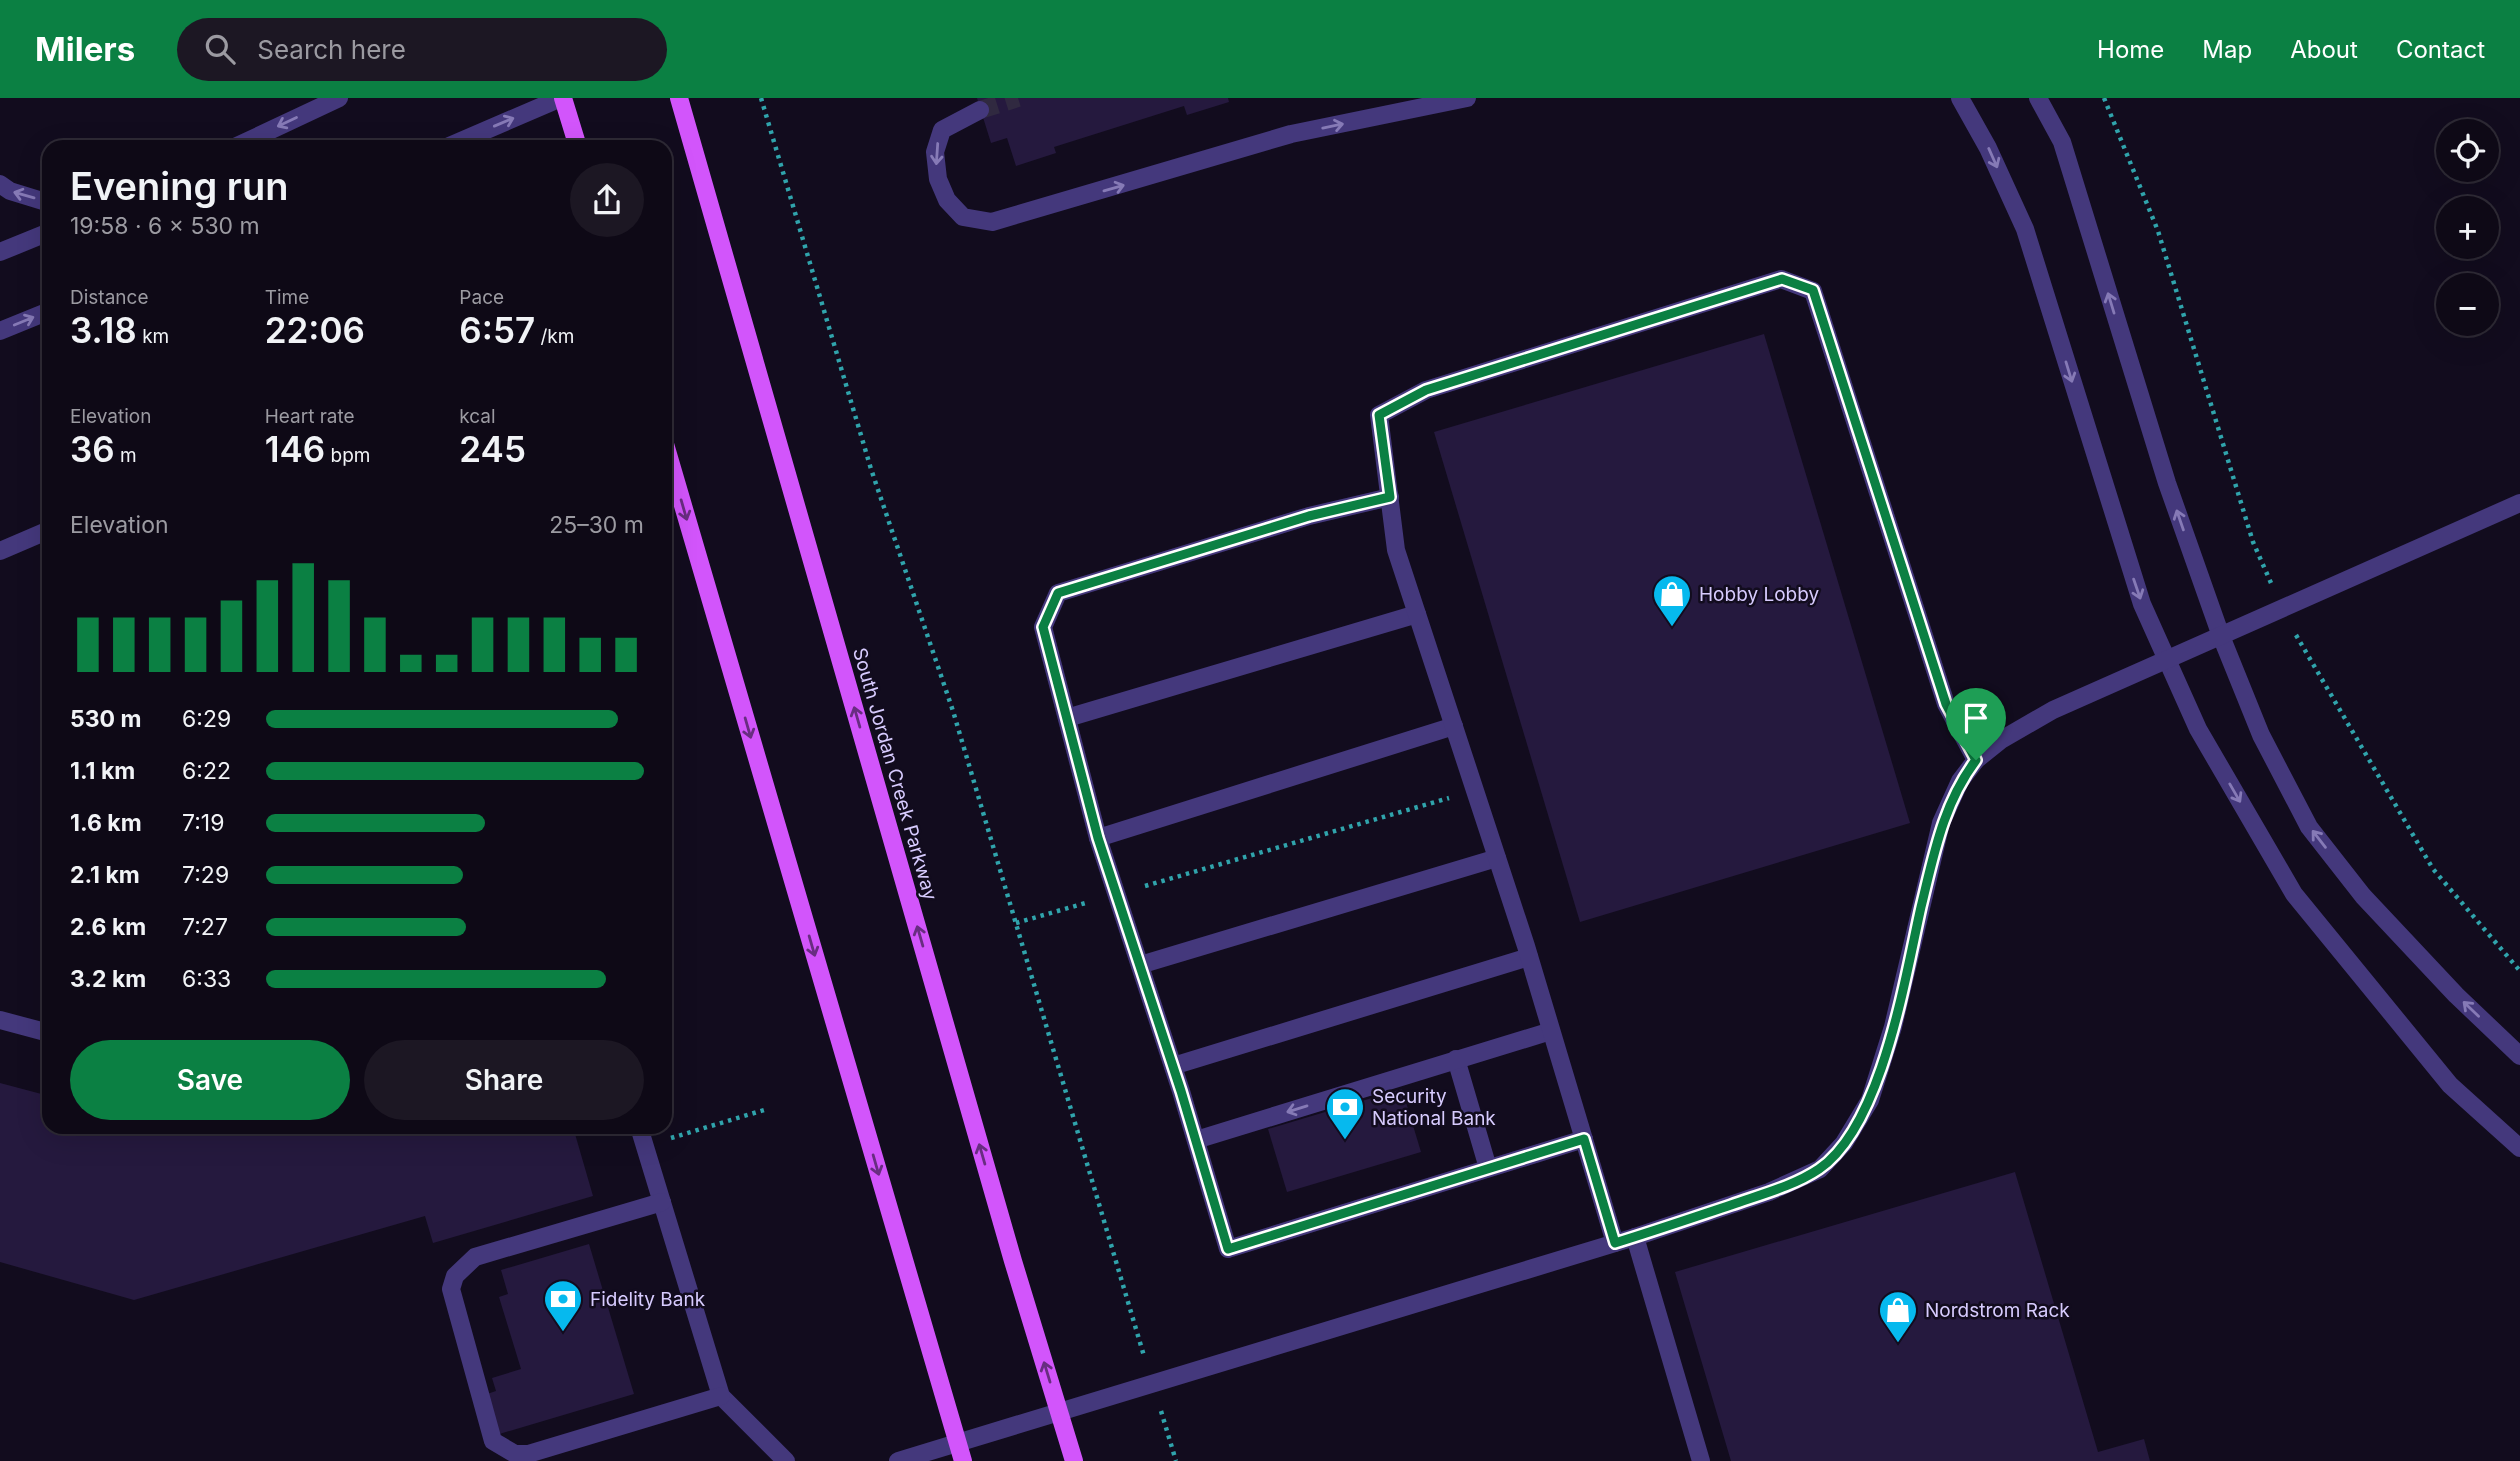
<!DOCTYPE html>
<meta charset="utf-8">
<style>
:root{--surface:#0e0916;--page:#1c1723;--text:#f1f3f6;--muted:#9b9aa1;--line:#2e2a35;--accent:#0b8043}
body{margin:0;font-family:Inter,sans-serif;background:var(--page);color:var(--text);height:100vh;display:flex;flex-direction:column;font-size:26px;white-space:nowrap}
*{box-sizing:border-box;margin:0}
p{font-size:23px;color:var(--muted)}
.icon{flex:none;width:38px;height:38px;fill:none;stroke:currentColor;stroke-width:2;stroke-linecap:round;stroke-linejoin:round}
.map{position:relative;flex:1;overflow:hidden}
.details{position:absolute;left:42px;top:42px;width:630px;height:994px;display:flex;flex-direction:column;background:var(--surface);border-radius:21px;box-shadow:0 7px 28px #0002,0 0 0 2px var(--line)}
.details>*{flex:none}
.buttons{position:absolute;left:2436px;top:21px;display:grid;gap:14px}
.buttons a{display:grid;place-items:center;width:63px;height:63px;border-radius:50%;background:var(--surface);box-shadow:0 7px 28px #0002,0 0 0 2px var(--line);font-size:35px}
.pin{position:absolute;display:grid;place-items:center;width:60px;height:60px;color:#fff;margin:-72px -30px;border-radius:50% 50% 50% 0;rotate:-45deg;box-shadow:0 0 7px #0007}
.pin .icon{rotate:45deg}
.round{display:grid;place-items:center;flex:none;width:74px;height:74px;border-radius:37px;background:var(--page)}
.overview{display:flex;align-items:center;justify-content:space-between;height:119px;padding:0 28px}
h1{font-size:38px;font-weight:600;line-height:52px}
.metrics{display:grid;grid-template-columns:repeat(3,1fr);gap:10px;height:119px;padding:7px 28px}
.metrics div{display:grid;align-content:center}
.metrics b{font-size:35px;font-weight:600}
.metrics small{font-size:19px;font-weight:400}
.metrics p{font-size:19px}
.chart{height:196px;padding:14px 28px}
.chart p{display:flex;justify-content:space-between}
.chart svg{width:100%;height:126px;margin-top:7px;stroke:var(--accent);stroke-width:6}
.primary-button{display:flex;gap:14px;margin-top:auto;padding:14px 28px}
.primary-button a{flex:1;height:80px;border-radius:42px;background:var(--accent);color:#fff;font-size:28px;font-weight:600;line-height:80px;text-align:center}
.primary-button a+a{background:var(--page);color:var(--text)}
ul{padding:0 28px;list-style:none;font-size:23px}
li{display:grid;grid-template-columns:112px 84px 1fr;align-items:center;height:52px}
li i{height:18px;border-radius:9px;background:var(--accent)}
header{display:flex;align-items:center;gap:42px;box-sizing:border-box;height:98px;padding:0 35px;background:var(--accent);color:#fff}
header strong{font-size:33px}
nav{display:flex;gap:38px;margin-inline-start:auto;font-size:24px}
.search{width:490px;height:63px;background:var(--page);display:flex;align-items:center;gap:18px;box-sizing:border-box;padding:0 24px;border-radius:38px;color:var(--muted);font-size:26px}
.map>svg:first-child{display:block}
.building{fill:#25193e}
.lines{fill:none;stroke-linecap:round;stroke-linejoin:round}
.minor-tunnel{stroke:#302940;stroke-width:18;stroke-dasharray:18 9;stroke-linecap:butt}
.path{stroke:#30a4ac;stroke-width:4.5;stroke-dasharray:3.5 5;stroke-linecap:butt}
.minor{stroke:#44387c;stroke-width:18}
.major{stroke:#d255fb;stroke-width:18}
.oneway{stroke:#867ab6}
.oneway2{stroke:#682d81}
.route-casing{stroke:#fff;stroke-width:14}
.route{stroke:#0b8043;stroke-width:9}
.labels{text-anchor:middle;dominant-baseline:central;stroke-width:5;stroke-linejoin:round;paint-order:stroke}
.poi-label{font-size:19px;fill:#d7cbfe;stroke:#120c1e;text-anchor:start}
.street-label{font-size:19px;fill:#d7cbfe;stroke:#120c1e}
</style>
<header>
<strong>Milers</strong>
<div class="search"><svg class="icon" aria-label="search" viewBox="0 0 24 24"><circle cx="10" cy="10" r="6"/><path d="M15 15l6 6"/></svg>Search here</div>
<nav><a>Home</a><a>Map</a><a>About</a><a>Contact</a></nav>
</header>
<div class="map">
<svg width="2520" height="1363" viewBox="0 0 2520 1363">
<rect width="100%" height="100%" fill="#120c1e"/>
<g class="building">
<path d="M977,0H1228L1229,4L1187,17L1184,8L1054,49L1056,55L1016,68L1007,40L991,45Z"/>
<path d="M1764,236L1910,725L1580,824L1434,334Z"/>
<path d="M0,985L49,998V1029H573L593,1098L433,1145L425,1118L134,1202L0,1164Z"/>
<path d="M1402,991L1421,1054L1287,1094L1268,1031Z"/>
<path d="M2015,1074L2098,1354L2144,1341L2150,1363H1731L1675,1174Z"/>
<path d="M589,1146L634,1296L496,1337L484,1297L496,1293L492,1280L521,1271L499,1199L508,1196L501,1172Z"/>
</g>
<g class="lines">
<path class="minor-tunnel" d="M980,12L1018,0"/>
<g class="path">
<path d="M761,0L871,371L953,613L1144,1258"/>
<path d="M2104,0L2158,133L2253,444L2271,485"/>
<path d="M2296,537L2433,771L2520,873"/>
<path d="M1145,788L1449,700"/>
<path d="M1016,825L1089,804"/>
<path d="M671,1040L764,1012"/>
<path d="M1161,1313L1176,1363"/>
</g>
<g class="minor">
<path d="M1960,0L1988,50L2025,131L2142,506L2198,631L2294,796L2450,987L2520,1050"/>
<path d="M2038,0L2062,44L2167,385L2221,538L2261,637L2309,729L2363,798L2456,897L2520,958"/>
<path d="M980,12L942,32L935,54L938,81L947,102L963,119L992,124L1291,36L1467,0"/>
<path d="M235,49L339,0"/>
<path d="M447,49L561,0"/>
<path d="M0,86L10,93L49,105"/>
<path d="M0,154L49,134"/>
<path d="M0,233L49,213"/>
<path d="M1390,399L1309,418L1058,495L1043,529L1098,740L1181,993L1228,1151L1584,1041"/>
<path d="M0,453L49,432"/>
<path d="M1067,620L1417,516"/>
<path d="M1098,740L1454,628"/>
<path d="M1140,867L1497,760"/>
<path d="M0,922L49,935"/>
<path d="M1456,961L1488,1070"/>
<path d="M1173,968L1529,859"/>
<path d="M639,1029L721,1298L786,1363"/>
<path d="M1196,1042L1551,933"/>
<path d="M662,1104L475,1159L455,1178L451,1191L493,1343L515,1356H528L721,1298"/>
<path d="M1635,1139L1701,1363"/>
<path d="M1615,1145L1526,848L1396,452L1379,317L1426,292L1781,181L1813,193L1946,606L1976,662"/>
<path d="M898,1363L1635,1139L1769,1094L1820,1071L1844,1045L1870,1002L1893,929L1941,725L1960,683L1976,662L2001,642L2053,612L2520,405"/>
</g>
<g class="major">
<path d="M563,0L578,49"/>
<path d="M679,0L1013,1163L1074,1363"/>
<path d="M665,346L963,1363"/>
</g>
</g>
<defs><path id="oneway-shaft" d="M-6 0H5M1.5-3L5.5 0L1.5 3" fill="none" stroke-width="1.6" stroke-linecap="round" stroke-linejoin="round" transform="scale(1.75)"/></defs>
<g class="oneway">
<use href="#oneway-shaft" transform="translate(287 24) rotate(155)"/>
<use href="#oneway-shaft" transform="translate(504 24) rotate(-23)"/>
<use href="#oneway-shaft" transform="translate(1333 28) rotate(-12)"/>
<use href="#oneway-shaft" transform="translate(937 56) rotate(94)"/>
<use href="#oneway-shaft" transform="translate(1993 60) rotate(66)"/>
<use href="#oneway-shaft" transform="translate(1114 90) rotate(-16)"/>
<use href="#oneway-shaft" transform="translate(24 97) rotate(-164)"/>
<use href="#oneway-shaft" transform="translate(2111 205) rotate(-107)"/>
<use href="#oneway-shaft" transform="translate(24 223) rotate(-22)"/>
<use href="#oneway-shaft" transform="translate(2069 274) rotate(73)"/>
<use href="#oneway-shaft" transform="translate(2180 422) rotate(-109)"/>
<use href="#oneway-shaft" transform="translate(2137 491) rotate(71)"/>
<use href="#oneway-shaft" transform="translate(2235 695) rotate(60)"/>
<use href="#oneway-shaft" transform="translate(2319 741) rotate(-128)"/>
<use href="#oneway-shaft" transform="translate(2471 911) rotate(-136)"/>
<use href="#oneway-shaft" transform="translate(1297 1011) rotate(163)"/>
</g>
<g class="oneway2">
<use href="#oneway-shaft" transform="translate(684 412) rotate(74)"/>
<use href="#oneway-shaft" transform="translate(857 619) rotate(-106)"/>
<use href="#oneway-shaft" transform="translate(748 630) rotate(74)"/>
<use href="#oneway-shaft" transform="translate(920 838) rotate(-106)"/>
<use href="#oneway-shaft" transform="translate(812 848) rotate(74)"/>
<use href="#oneway-shaft" transform="translate(982 1056) rotate(-106)"/>
<use href="#oneway-shaft" transform="translate(876 1067) rotate(74)"/>
<use href="#oneway-shaft" transform="translate(1047 1274) rotate(-107)"/>
</g>
<g class="lines">
<defs>
<path id="route" d="M1782,181L1813,192L1946,606L1976,662C1943,706 1934,756 1921,809C1905,880 1882,1028 1819,1071C1794,1088 1759,1097 1731,1107C1692,1120 1654,1133 1615,1145L1584,1041L1228,1151L1181,993L1098,740L1043,529L1058,495L1309,418L1390,399L1379,317L1426,292Z"/>
</defs>
<use href="#route" class="route-casing"/>
<use href="#route" class="route"/>
</g>
<defs>
<symbol id="shop-pin" viewBox="-11 -11 22 30"><path d="M0 17L-7.5 6A9.5 9.5 0 1 1 7.5 6Z" fill="#06b9ee" stroke="#120c1e"/><path d="M-5-2.5h2.3a2.7 3.5 0 0 1 5.4 0H5L5.5 6h-11ZM-1.5-2.5h3a1.5 2.3 0 0 0-3 0Z" fill="#fff"/></symbol>
<symbol id="bank-pin" viewBox="-11 -11 22 30"><path d="M0 17L-7.5 6A9.5 9.5 0 1 1 7.5 6Z" fill="#06b9ee" stroke="#120c1e"/><path d="M-6-4H6V4H-6ZM0-2.3a2.3 2.3 0 1 0 0 4.6a2.3 2.3 0 1 0 0-4.6Z" fill="#fff"/></symbol>
</defs>
<g fill-rule="evenodd">
<use href="#shop-pin" x="1650" y="474" width="44" height="60"/>
<use href="#bank-pin" x="1323" y="987" width="44" height="60"/>
<use href="#bank-pin" x="541" y="1179" width="44" height="60"/>
<use href="#shop-pin" x="1876" y="1190" width="44" height="60"/>
</g>
<g class="labels">
<g class="poi-label">
<text x="1699" y="496">Hobby Lobby</text>
<text x="1372" y="998">Security<tspan x="1372" dy="22">National Bank</tspan></text>
<text x="590" y="1201">Fidelity Bank</text>
<text x="1925" y="1212">Nordstrom Rack</text>
</g>
<g class="street-label">
<text transform="translate(895 676) rotate(74)">South Jordan Creek Parkway</text>
</g>
</g>
</svg>
<div class="buttons">
<a><svg class="icon" aria-label="locate" viewBox="0 0 24 24"><circle cx="12" cy="12" r="6"/><path d="M12 2v4M12 18v4M2 12h4M18 12h4"/></svg></a>
<a>+</a>
<a>−</a>
</div>
<div class="pin" style="left:1976px;top:662px;background:#1e9e55"><svg class="icon" aria-label="arrive" viewBox="0 0 24 24"><path d="M6 21V4h12l-3 4 3 4H6"/></svg></div>
<section class="details">
<div class="overview"><div><h1>Evening run</h1><p>19:58 · 6 × 530 m</p></div><a class="round"><svg class="icon" aria-label="share" viewBox="0 0 24 24"><path d="M12 15V3M7 8l5-5 5 5M5 13v7h14v-7"/></svg></a></div>
<div class="metrics">
<div><p>Distance</p><b>3.18<small> km</small></b></div>
<div><p>Time</p><b>22:06</b></div>
<div><p>Pace</p><b>6:57<small> /km</small></b></div>
</div>
<div class="metrics">
<div><p>Elevation</p><b>36<small> m</small></b></div>
<div><p>Heart rate</p><b>146<small> bpm</small></b></div>
<div><p>kcal</p><b>245</b></div>
</div>
<div class="chart"><p><span>Elevation</span>25–30 m</p>
<svg viewBox="0 0 160 44" preserveAspectRatio="none"><path d="M5 44V25M15 44V25M25 44V25M35 44V25M45 44V19M55 44V12M65 44V6M75 44V12M85 44V25M95 44V38M105 44V38M115 44V25M125 44V25M135 44V25M145 44V32M155 44V32"/></svg>
</div>
<ul>
<li><b>530 m</b>6:29<i style="width:93%"></i></li>
<li><b>1.1 km</b>6:22<i style="width:100%"></i></li>
<li><b>1.6 km</b>7:19<i style="width:58%"></i></li>
<li><b>2.1 km</b>7:29<i style="width:52%"></i></li>
<li><b>2.6 km</b>7:27<i style="width:53%"></i></li>
<li><b>3.2 km</b>6:33<i style="width:90%"></i></li>
</ul>
<div class="primary-button"><a>Save</a><a>Share</a></div>
</section>
</div>
